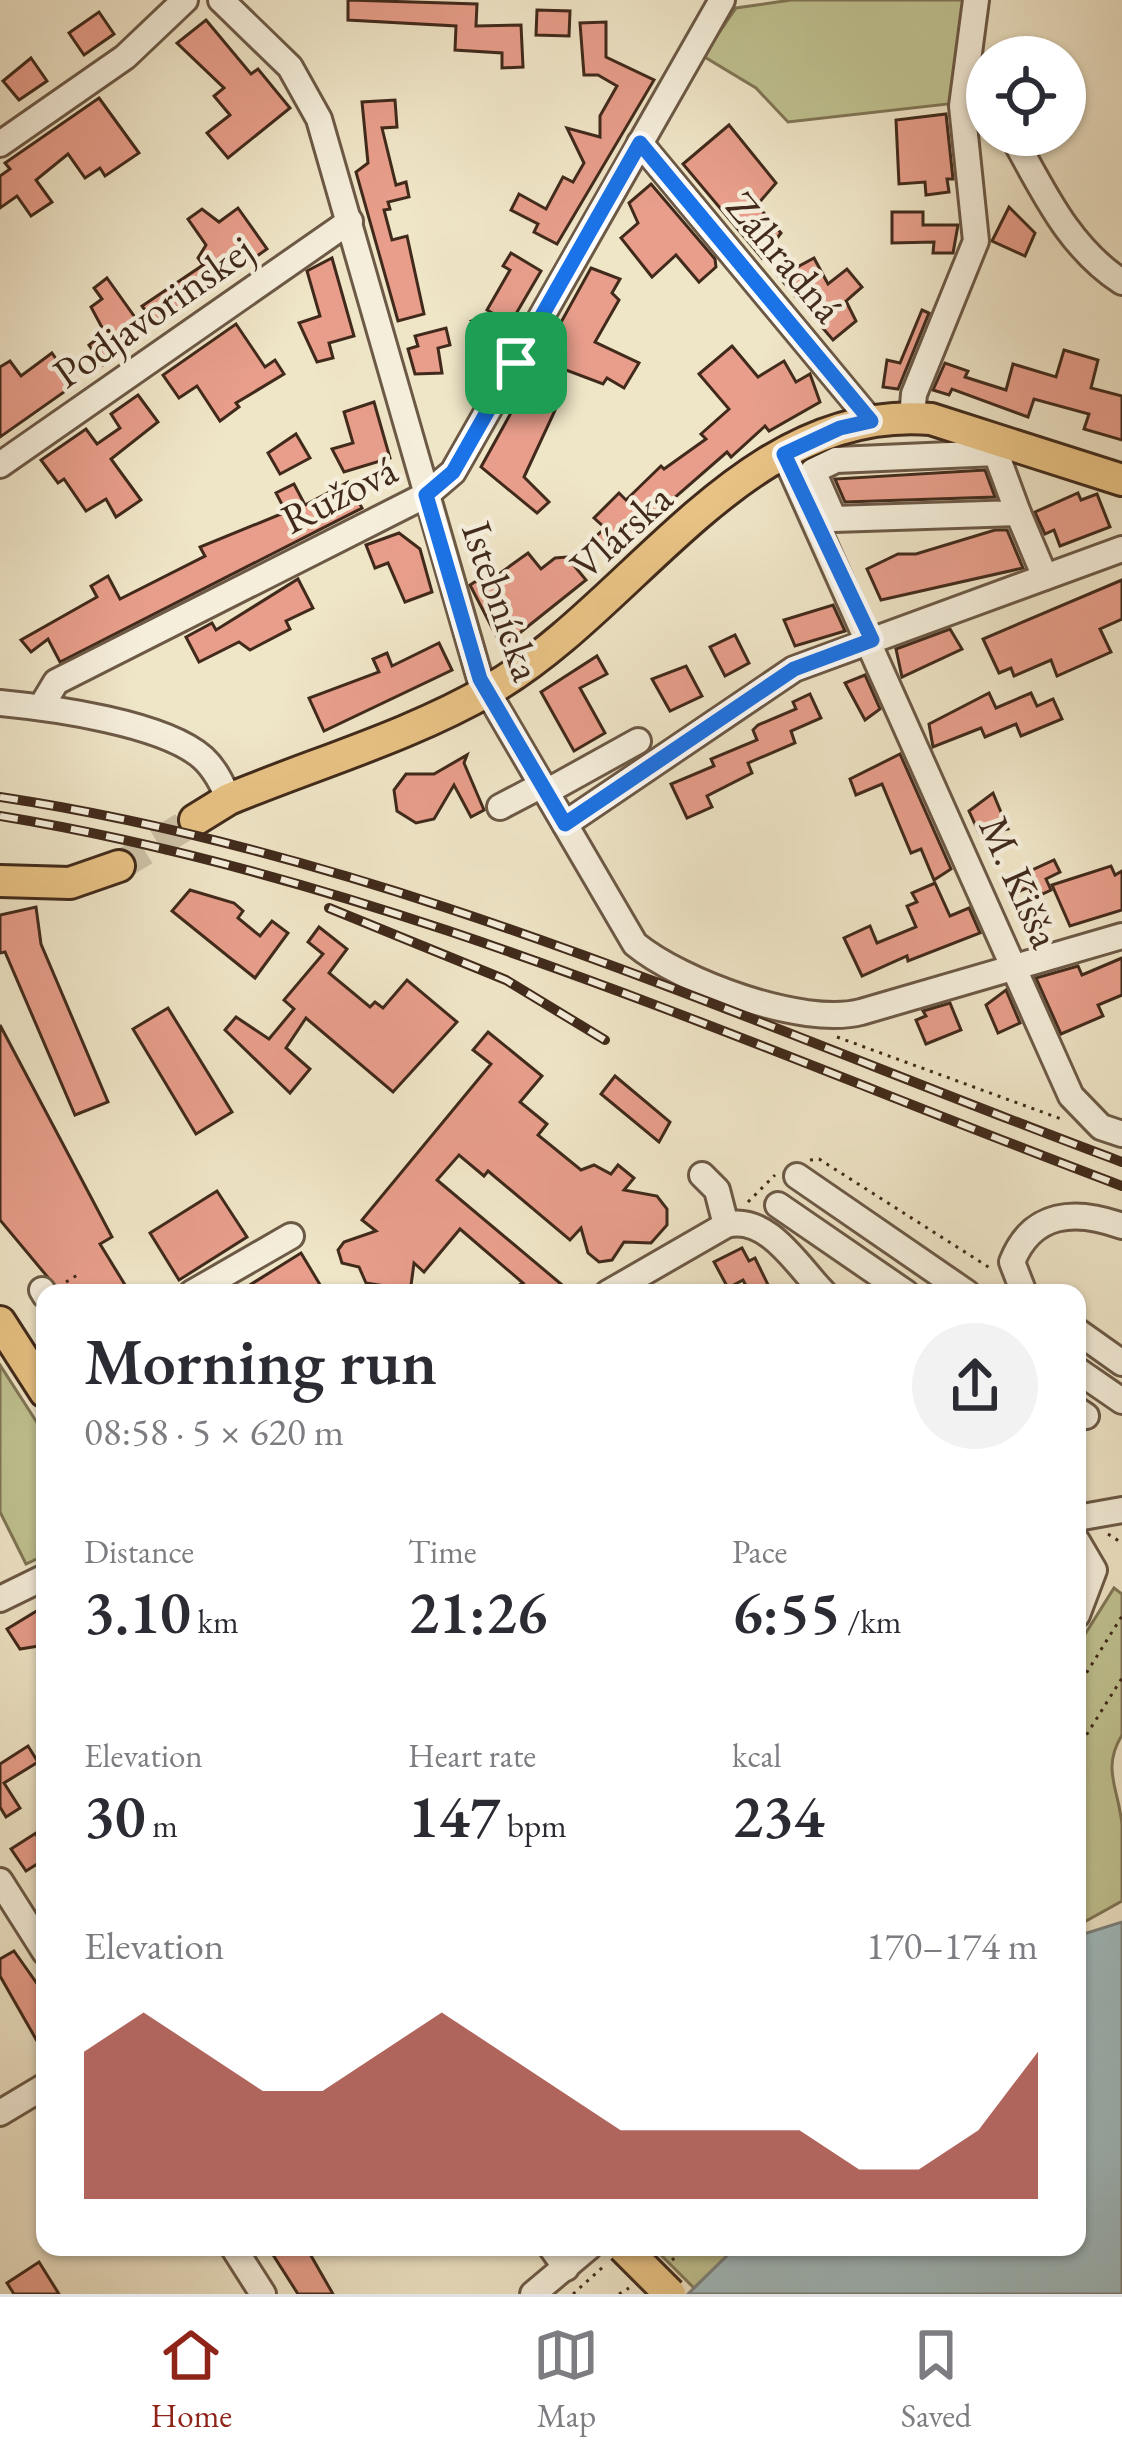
<!DOCTYPE html>
<meta charset="utf-8">
<style>
:root{--surface:#fff;--page:#f2f2f3;--text:#2b2b33;--muted:#7c7c81;--line:#e1e1e2;--accent:#8f2418}
body{margin:0;font-family:"EB Garamond",serif;background:var(--page);color:var(--text);height:100vh;display:flex;flex-direction:column;font-size:45px;white-space:nowrap}
*{box-sizing:border-box;margin:0}
p{font-size:39px;color:var(--muted)}
.icon{flex:none;width:66px;height:66px;fill:none;stroke:currentColor;stroke-width:2;stroke-linecap:round;stroke-linejoin:round}
.map{position:relative;flex:1;overflow:hidden}
.sheet{position:absolute;left:36px;top:1284px;width:1050px;height:972px;display:flex;flex-direction:column;background:var(--surface);border-radius:24px;box-shadow:0 3px 9px #0004}
.sheet>*{flex:none}
.tools{position:absolute;left:966px;top:36px;display:grid;gap:24px}
.tools a{display:grid;place-items:center;width:120px;height:120px;border-radius:50%;background:var(--surface);box-shadow:0 3px 9px #0004;font-size:60px}
.pin{position:absolute;display:grid;place-items:center;width:102px;height:102px;color:#fff;margin:-51px;border-radius:24px;box-shadow:0 6px 18px #0006}
.round{display:grid;place-items:center;flex:none;width:126px;height:126px;border-radius:63px;background:var(--page)}
.head{display:flex;align-items:center;justify-content:space-between;height:204px;padding:0 48px}
h1{font-size:66px;font-weight:600;line-height:90px}
.figures{display:grid;grid-template-columns:repeat(3,1fr);gap:18px;height:204px;padding:12px 48px}
.figures div{display:grid;align-content:center}
.figures b{font-size:60px;font-weight:600}
.figures small{font-size:33px;font-weight:400}
.figures p{font-size:33px}
.chart{height:336px;padding:24px 48px}
.chart p{display:flex;justify-content:space-between}
.chart svg{width:100%;height:216px;margin-top:12px;fill:var(--accent);opacity:.7}
.dock{display:flex;justify-content:space-around;align-items:center;height:168px;border-top:3px solid var(--line);background:var(--surface);font-size:33px;color:var(--muted)}
.dock a{display:grid;justify-items:center;gap:6px}
.dock .selected{color:var(--accent)}
.map>svg:first-child{display:block}
.green{fill:#c0c291;stroke:#807656;stroke-width:3}
.water{fill:#a0bcc1;stroke:#7a827f;stroke-width:3}
.building{fill:#e89e8b;stroke:#412a1b;stroke-width:3}
.lines{fill:none;stroke-linecap:round;stroke-linejoin:round}
.major-tunnel{stroke:#ccc0a5;stroke-width:30;stroke-dasharray:30 15;stroke-linecap:butt}
.minor-casing{stroke:#6c5946;stroke-width:30}
.major-casing{stroke:#412a1b;stroke-width:36}
.path{stroke:#412a1b;stroke-width:3;stroke-dasharray:3 6;stroke-linecap:butt}
.minor{stroke:#f5eedb;stroke-width:24}
.major{stroke:#e8c284;stroke-width:30}
.rail-casing{stroke:#412a1b;stroke-width:10}
.rail{stroke:#f5eedb;stroke-width:6;stroke-dasharray:18;stroke-linecap:butt}
.major-bridge-casing{stroke:#412a1b;stroke-width:36;stroke-linecap:butt}
.major-bridge{stroke:#e8c284;stroke-width:30}
.route-casing{stroke:#fff;stroke-width:24}
.route{stroke:#1a73e8;stroke-width:15}
.labels{text-anchor:middle;dominant-baseline:central;stroke-width:9;stroke-linejoin:round;paint-order:stroke}
.street-label{font-size:42px;fill:#412a1b;stroke:#f5eedb}
</style>
<div class="map">
<svg width="1122" height="2294" viewBox="0 0 1122 2294">
<rect width="100%" height="100%" fill="#efe5c7"/>
<filter id="stains"><feTurbulence type="fractalNoise" baseFrequency=".00167" numOctaves="4"/><feColorMatrix values="0 0 0 0 .2 0 0 0 0 .09 0 0 0 0 .02 0 0 0 .5 -.17"/></filter>
<radialGradient id="worn" r=".72"><stop offset=".6" stop-color="#630" stop-opacity="0"/><stop offset="1" stop-color="#630" stop-opacity=".3"/></radialGradient>
<g class="green">
<path d="M791,0H968L957,103L788,122L756,88L703,56L736,8Z"/>
<path d="M0,1365L45,1435V1555L26,1564L0,1512Z"/>
<path d="M1114,1588L1122,1594V1735C1101,1769 1119,1789 1122,1825C1122,1850 1122,1876 1122,1901L1077,1926V1647Z"/>
<path d="M653,2247H736L694,2288Z"/>
</g>
<path class="water" d="M1122,1922V2294H688L736,2247H1077V1936Z"/>
<g class="building">
<path d="M348,0L477,4L476,26L521,25L523,67L502,68V53L455,50L456,26L348,20Z"/>
<path d="M537,10L570,11L569,36L536,35Z"/>
<path d="M99,12L114,34L84,55L69,33Z"/>
<path d="M206,20L251,74L258,69L290,108L228,158L207,133L230,115L214,96L224,88L177,43Z"/>
<path d="M606,22V57L654,80L557,244L534,232L538,224L511,210L519,194L546,209L563,177L573,182L584,163L567,128L600,137V116L617,86L598,75H584L580,23Z"/>
<path d="M31,58L47,81L19,100L3,81Z"/>
<path d="M99,98L139,153L105,176L100,168L85,178L68,154L36,180L52,202L31,216L17,196L0,208V176L10,169L5,163Z"/>
<path d="M395,100L397,127L382,128L396,185L406,182L409,197L388,202L390,209L384,210L392,240L407,236L424,314L398,321L356,172L368,163L362,102Z"/>
<path d="M946,114L953,179H947L949,192L926,195L925,182L899,184L896,120Z"/>
<path d="M729,125L776,183L757,205L781,233L762,258L683,164Z"/>
<path d="M651,184L715,259L716,267L699,282L676,255L652,277L621,238L638,223L629,203Z"/>
<path d="M1009,207L1035,233L1025,256L992,241Z"/>
<path d="M238,208L267,249L157,326L142,306L203,265L198,258L206,245L188,219L202,209L219,222Z"/>
<path d="M892,212H923V225H958L953,253H933L934,242L892,243Z"/>
<path d="M511,253L541,271L499,343L472,321L496,315L487,310L510,270L503,266Z"/>
<path d="M332,258L354,336L329,343L333,358L317,362L299,323L320,316L307,271Z"/>
<path d="M814,258L828,284L847,269L862,287L846,301L856,321L833,340L779,277Z"/>
<path d="M591,268L620,279L612,293L619,300L595,342L639,363L624,388L607,378L603,384L553,365L536,392L558,404L524,477L549,502L537,513L481,467Z"/>
<path d="M107,278L139,323L124,334L132,344L103,365L89,345L105,333L91,307L102,299L94,288Z"/>
<path d="M922,310L929,313L898,389L883,387L887,360L900,363Z"/>
<path d="M236,324L265,367L275,360L284,374L236,403L239,407L220,421L197,386L179,398L163,375Z"/>
<path d="M446,328L450,345L438,348L442,373L415,374L408,349L418,346L415,336Z"/>
<path d="M732,346L758,377L784,361L796,382L810,374L820,402L769,431L765,426L731,457L727,452L610,554L594,538L605,528L594,518L619,493L626,500L661,466L664,469L706,439L701,434L729,409L699,374Z"/>
<path d="M1064,350L1098,360L1091,388L1122,396V440L1084,429L1089,414L1034,399L1028,417L952,389L949,395L933,390L945,363L968,371L965,377L1006,390L1013,364L1056,377Z"/>
<path d="M52,353L74,385L0,437V367L10,361L21,376Z"/>
<path d="M138,395L158,422L111,459L141,500L116,517L106,499L86,511L64,479L58,483L41,460L86,429L97,444L120,428L111,414Z"/>
<path d="M374,402L390,458L344,472L332,449L353,443L344,412Z"/>
<path d="M296,434L310,458L280,474L268,453Z"/>
<path d="M985,470L995,497L845,502L835,479Z"/>
<path d="M348,482L362,508L60,662L48,639L31,652L21,640L97,597L91,586L108,576L120,599L205,556L200,547L286,512L276,493L294,484L305,505Z"/>
<path d="M1078,493L1081,500L1097,494L1110,527L1060,546L1054,530L1045,534L1035,512Z"/>
<path d="M995,530H1007L1023,568L881,600L867,569L898,554H916Z"/>
<path d="M399,533L420,549L432,592L405,602L388,563L375,568L366,545Z"/>
<path d="M528,553L541,569L555,558L567,557L586,580L502,647L470,585L489,573L492,579Z"/>
<path d="M298,579L313,608L286,621L290,629L250,650L239,642L199,662L186,637L212,623L216,630Z"/>
<path d="M1122,580V619L1100,629L1111,652L1057,676L1051,660L1014,676L1011,668L999,673L983,639Z"/>
<path d="M833,605L845,631L795,646L784,620Z"/>
<path d="M950,629L962,649L902,677L896,649Z"/>
<path d="M735,635L749,663L725,676L710,647Z"/>
<path d="M439,643L452,670L324,731L309,698L379,672L373,659L387,653L392,666Z"/>
<path d="M597,656L607,674L580,688L605,733L574,751L541,692Z"/>
<path d="M686,666L702,696L670,711L652,679Z"/>
<path d="M865,675L880,709L865,720L845,683Z"/>
<path d="M989,693L996,708L1031,693L1037,706L1053,699L1062,719L1021,736L1016,724L985,737L981,728L933,747L929,724Z"/>
<path d="M810,694L821,718L791,731L795,743L748,763L752,773L707,796L712,807L687,818L671,784L714,766L711,759L757,740L753,730L758,725L796,709L793,702Z"/>
<path d="M900,754L951,869L934,880L921,849L911,853L882,784L856,795L850,779Z"/>
<path d="M467,755L464,763L484,810L471,817L454,785L434,819L416,823L397,811L394,790L406,774H434Z"/>
<path d="M993,793L1008,829L980,835L969,811Z"/>
<path d="M1054,860L1060,872L1046,879L1051,890L1034,898L1029,887L1015,893L1010,880Z"/>
<path d="M1111,866L1115,875L1122,871V910L1070,926L1052,885Z"/>
<path d="M935,883L950,916L969,908L980,933L908,961L907,956L862,976L844,938L870,926L877,943L916,927L907,906L917,902L912,893Z"/>
<path d="M190,890L234,903L243,911L238,918L260,936L272,921L288,933L255,978L172,911Z"/>
<path d="M36,907L41,944L108,1102L75,1115L5,952L0,953V915Z"/>
<path d="M319,927L347,949L329,973L370,1007L375,1002L383,1008L407,980L457,1022L393,1092L306,1018L286,1048L310,1069L290,1093L225,1030L236,1017L269,1039L294,1009L284,1000L323,954L308,942Z"/>
<path d="M1122,958V995L1098,1005L1103,1016L1061,1034L1036,978L1078,966L1082,975Z"/>
<path d="M1006,990L1020,1023L998,1033L986,1005Z"/>
<path d="M950,1003L961,1030L926,1044L916,1020L926,1016L923,1011Z"/>
<path d="M168,1008L232,1112L196,1134L133,1029Z"/>
<path d="M0,1025L112,1237L100,1244L130,1293H61L0,1220Z"/>
<path d="M488,1032L542,1076L520,1102L547,1124L538,1135L581,1170L594,1165L611,1174L618,1165L634,1178L624,1190L657,1196L667,1209V1225L651,1243L624,1242L612,1260L599,1262L588,1253L581,1228L570,1240L488,1171L484,1176L459,1155L437,1180L561,1284L543,1293H504L523,1283L460,1229L424,1272L414,1263L410,1293H384L385,1286L366,1283L359,1267L342,1263L338,1250L344,1242L376,1231L362,1220L491,1064L473,1050Z"/>
<path d="M615,1076L670,1122L659,1142L601,1094Z"/>
<path d="M217,1191L247,1237L179,1280L150,1233Z"/>
<path d="M742,1248L749,1261L755,1258L772,1293H750L743,1280L728,1288L714,1262Z"/>
<path d="M301,1253L325,1293H237Z"/>
<path d="M45,1606V1645L20,1649L7,1629Z"/>
<path d="M28,1746L38,1762L4,1783L20,1808L6,1817L0,1807V1764Z"/>
<path d="M36,1833L45,1859L26,1871L11,1849Z"/>
<path d="M14,1951L45,1995V2055L0,1976V1959Z"/>
<path d="M268,2247H306L333,2294H298Z"/>
<path d="M39,2262L59,2294H14L7,2283Z"/>
</g>
<g class="lines">
<path class="major-tunnel" d="M119,866L195,820"/>
<defs>
<g id="minor">
<path d="M221,0L290,67L319,119L480,679L635,944C681,982 802,1027 861,1012L1122,936"/>
<path d="M1012,135C1043,190 1068,247 1122,282"/>
<path d="M640,143L871,421"/>
<path d="M0,144L125,57L185,0"/>
<path d="M912,417L914,394L976,241L962,106L976,0"/>
<path d="M784,454L1071,1096L1101,1127L1122,1134"/>
<path d="M0,465L350,221"/>
<path d="M1018,513L1045,577"/>
<path d="M815,520L834,519L1018,513L996,453L836,460L813,471L834,519"/>
<path d="M0,703C52,708 164,723 203,758C215,769 222,784 229,799"/>
<path d="M41,707L56,682L426,495L453,472L722,0"/>
<path d="M546,792L638,741"/>
<path d="M500,807L542,785"/>
<path d="M565,824L794,669L1122,549"/>
<path d="M702,1175L717,1190L726,1225"/>
<path d="M797,1176L967,1293"/>
<path d="M778,1205L906,1293"/>
<path d="M42,1290L45,1295"/>
<path d="M192,1293L291,1236"/>
<path d="M608,1293L726,1225C768,1214 798,1267 824,1293"/>
<path d="M1024,1293L1012,1262C1032,1211 1076,1209 1122,1226"/>
<path d="M1077,1331L1122,1363"/>
<path d="M1077,1370L1122,1401"/>
<path d="M1077,1410L1086,1416"/>
<path d="M1077,1518L1122,1510"/>
<path d="M1077,1541L1094,1570L1077,1615"/>
<path d="M0,1599L45,1577"/>
<path d="M0,1881L45,1952"/>
<path d="M0,2113L45,2086"/>
<path d="M233,2247L263,2294"/>
<path d="M551,2247L566,2268"/>
<path d="M533,2294L589,2247"/>
</g>
<g id="major">
<path d="M195,820L229,799C316,763 410,736 491,689C635,606 744,403 931,419L1122,480"/>
<path d="M0,881L70,883L119,866"/>
<path d="M0,1322L45,1392"/>
</g>
</defs>
<use href="#minor" class="minor-casing"/>
<use href="#major" class="major-casing"/>
<g class="path">
<path d="M837,1037L1064,1120"/>
<path d="M810,1160L819,1159L990,1268"/>
<path d="M748,1202L775,1175"/>
<path d="M66,1282L79,1274"/>
<path d="M1108,1534L1122,1543"/>
<path d="M1077,1688L1122,1616"/>
<path d="M1077,1750L1122,1678"/>
<path d="M672,2260L687,2247"/>
<path d="M573,2294L603,2267"/>
<path d="M619,2294L629,2288"/>
</g>
<use href="#minor" class="minor"/>
<use href="#major" class="major"/>
<defs>
<g id="rail">
<path d="M0,797C392,856 753,1025 1122,1162"/>
<path d="M0,816C391,880 754,1048 1122,1186"/>
<path d="M329,908L506,980L605,1040"/>
</g>
</defs>
<use href="#rail" class="rail-casing"/>
<use href="#rail" class="rail"/>
<defs>
<path id="major-bridge" d="M623,2247L670,2294"/>
</defs>
<use href="#major-bridge" class="major-bridge-casing"/>
<use href="#major-bridge" class="major-bridge"/>
</g>
<g class="lines">
<defs>
<path id="route" d="M640,143L871,421L840,428L784,454L872,640L794,669L565,824L480,679L426,495L453,472Z"/>
</defs>
<use href="#route" class="route-casing"/>
<use href="#route" class="route"/>
</g>
<g class="labels">
<g class="street-label">
<text transform="translate(785 257) rotate(50)">Záhradná</text>
<text transform="translate(153 311) rotate(-35)">Podjavorinskej</text>
<text transform="translate(339 494) rotate(-27)">Ružová</text>
<text transform="translate(621 531) rotate(-42)">Vlárska</text>
<text transform="translate(502 601) rotate(71)">Istebnícka</text>
<text transform="translate(1020 882) rotate(66)">M. Kišša</text>
</g>
</g>
<rect width="100%" height="100%" filter="url(#stains)"/>
<rect width="100%" height="100%" fill="url(#worn)"/>
</svg>
<div class="tools">
<a><svg class="icon" aria-label="locate" viewBox="0 0 24 24"><circle cx="12" cy="12" r="6"/><path d="M12 2v4M12 18v4M2 12h4M18 12h4"/></svg></a>
</div>
<div class="pin" style="left:516px;top:363px;background:#1e9e55"><svg class="icon" aria-label="arrive" viewBox="0 0 24 24"><path d="M6 21V4h12l-3 4 3 4H6"/></svg></div>
<section class="sheet">
<div class="head"><div><h1>Morning run</h1><p>08:58 · 5 × 620 m</p></div><a class="round"><svg class="icon" aria-label="share" viewBox="0 0 24 24"><path d="M12 15V3M7 8l5-5 5 5M5 13v7h14v-7"/></svg></a></div>
<div class="figures">
<div><p>Distance</p><b>3.10<small> km</small></b></div>
<div><p>Time</p><b>21:26</b></div>
<div><p>Pace</p><b>6:55<small> /km</small></b></div>
</div>
<div class="figures">
<div><p>Elevation</p><b>30<small> m</small></b></div>
<div><p>Heart rate</p><b>147<small> bpm</small></b></div>
<div><p>kcal</p><b>234</b></div>
</div>
<div class="chart"><p><span>Elevation</span>170–174 m</p>
<svg viewBox="0 0 160 44" preserveAspectRatio="none"><path d="M0 44V14L10 6L20 14L30 22L40 22L50 14L60 6L70 14L80 22L90 30L100 30L110 30L120 30L130 38L140 38L150 30L160 14V44z"/></svg>
</div>
</section>
</div>
<nav class="dock">
<a class="selected"><svg class="icon" aria-label="home" viewBox="0 0 24 24"><path d="M3 11l9-7 9 7M6 9v11h12V9"/></svg>Home</a>
<a><svg class="icon" aria-label="map" viewBox="0 0 24 24"><path d="M3 6l6-2 6 2 6-2v14l-6 2-6-2-6 2zM9 4v14M15 6v14"/></svg>Map</a>
<a><svg class="icon" aria-label="saved" viewBox="0 0 24 24"><path d="M7 4h10v16l-5-4-5 4z"/></svg>Saved</a>
</nav>
